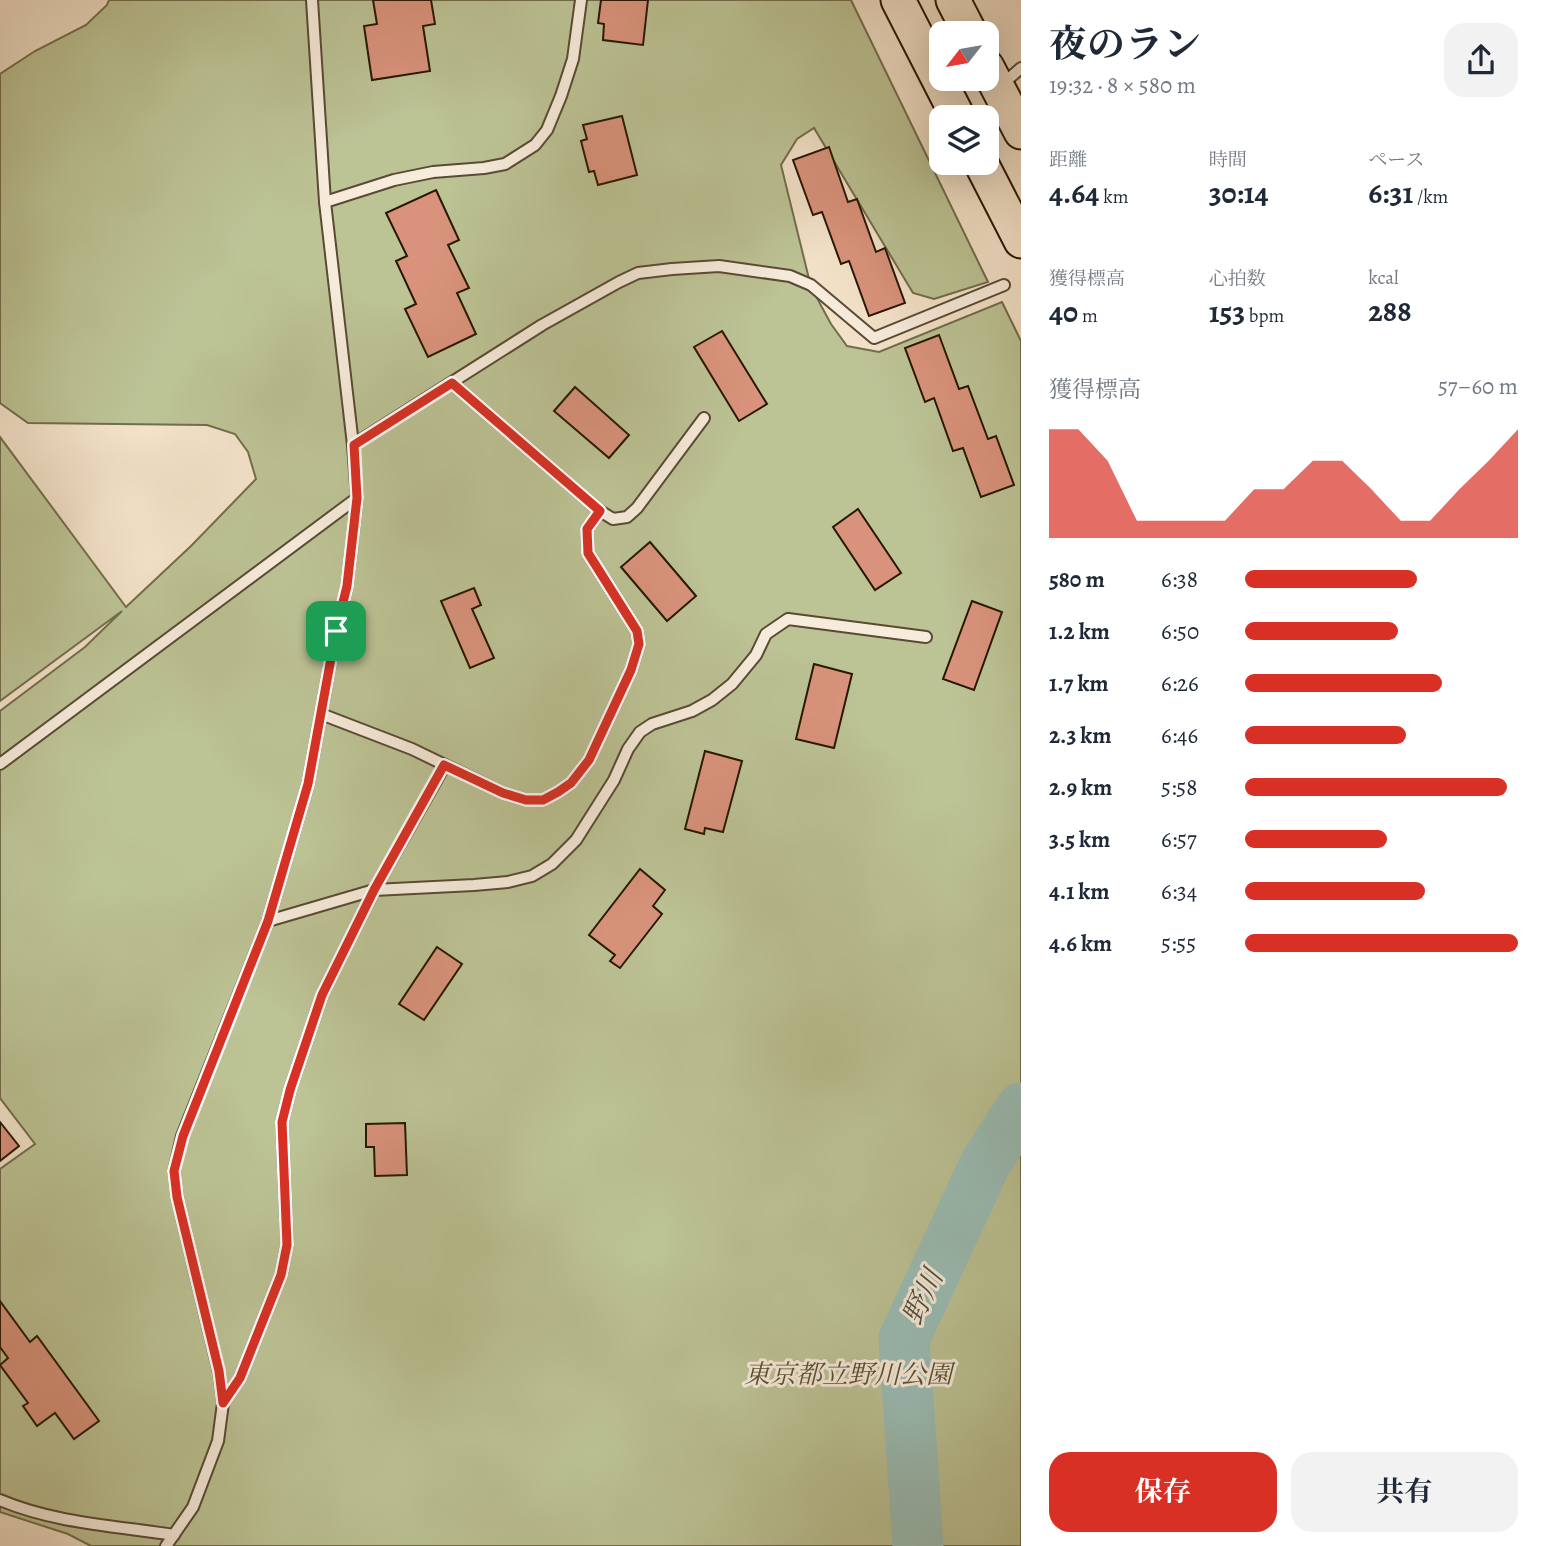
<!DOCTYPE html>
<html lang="ja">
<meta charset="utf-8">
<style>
:root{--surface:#fff;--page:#f2f2f3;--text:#1f2937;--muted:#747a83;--accent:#d93025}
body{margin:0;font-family:Alegreya,"Noto Serif JP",serif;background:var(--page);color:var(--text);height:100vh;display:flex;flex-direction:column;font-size:26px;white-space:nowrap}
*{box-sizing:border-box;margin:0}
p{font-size:23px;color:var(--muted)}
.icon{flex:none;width:38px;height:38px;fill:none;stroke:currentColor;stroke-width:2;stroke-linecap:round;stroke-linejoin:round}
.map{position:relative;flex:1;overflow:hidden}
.details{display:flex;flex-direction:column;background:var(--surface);width:525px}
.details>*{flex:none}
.needle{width:46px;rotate:239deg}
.tools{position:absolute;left:929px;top:21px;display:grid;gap:14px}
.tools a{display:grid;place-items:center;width:70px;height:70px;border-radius:14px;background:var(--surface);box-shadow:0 7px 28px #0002;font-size:35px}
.pin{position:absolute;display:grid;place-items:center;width:60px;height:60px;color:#fff;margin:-30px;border-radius:14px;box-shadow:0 4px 10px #0006}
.round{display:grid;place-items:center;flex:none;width:74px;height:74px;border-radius:21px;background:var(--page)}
.head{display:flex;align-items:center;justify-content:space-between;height:119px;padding:0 28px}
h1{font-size:38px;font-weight:700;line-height:52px}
.metrics{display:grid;grid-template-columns:repeat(3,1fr);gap:10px;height:119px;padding:7px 28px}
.metrics div{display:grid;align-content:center}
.metrics b{font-size:30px;font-weight:700}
.metrics small{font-size:19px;font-weight:400}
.metrics p{font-size:19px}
.chart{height:196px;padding:14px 28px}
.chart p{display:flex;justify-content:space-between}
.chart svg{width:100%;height:126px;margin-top:7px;fill:var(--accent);opacity:.7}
.button{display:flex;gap:14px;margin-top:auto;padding:14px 28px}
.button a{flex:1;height:80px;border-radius:21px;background:var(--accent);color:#fff;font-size:28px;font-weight:700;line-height:80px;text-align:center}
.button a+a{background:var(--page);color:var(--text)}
ul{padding:0 28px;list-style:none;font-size:23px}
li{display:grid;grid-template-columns:112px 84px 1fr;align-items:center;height:52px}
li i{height:18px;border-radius:9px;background:var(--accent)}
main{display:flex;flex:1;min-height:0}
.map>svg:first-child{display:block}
.green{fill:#bcc395;stroke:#726d4c;stroke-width:2}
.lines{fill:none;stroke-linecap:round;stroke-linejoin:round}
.river{stroke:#9bbeb6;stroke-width:51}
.building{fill:#d9937c;stroke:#271702;stroke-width:2}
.service-casing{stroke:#5a4a34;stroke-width:14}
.primary-casing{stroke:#271702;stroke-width:37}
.service{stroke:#f7ecdc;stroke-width:10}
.primary{stroke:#f3e2c9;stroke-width:33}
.route-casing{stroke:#fff;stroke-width:14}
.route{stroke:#d93025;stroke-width:9}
.labels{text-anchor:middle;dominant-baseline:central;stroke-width:6;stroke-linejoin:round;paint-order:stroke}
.park-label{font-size:26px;font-style:italic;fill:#5b5335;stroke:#f7ecdc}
.water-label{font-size:28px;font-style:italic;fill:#505141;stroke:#f7ecdc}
</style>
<main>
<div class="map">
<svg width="1021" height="1546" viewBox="0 0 1021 1546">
<rect width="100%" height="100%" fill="#f3e2c9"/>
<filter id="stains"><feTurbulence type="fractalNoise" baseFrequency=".00286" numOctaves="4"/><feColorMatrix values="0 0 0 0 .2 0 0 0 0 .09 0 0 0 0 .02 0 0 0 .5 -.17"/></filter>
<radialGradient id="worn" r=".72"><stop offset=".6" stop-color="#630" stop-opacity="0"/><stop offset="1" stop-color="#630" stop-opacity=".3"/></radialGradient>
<path class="green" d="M109,0H851L988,282L934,299L913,293L814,128L797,139L781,165L811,287L831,324L847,346L879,352L1002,302L1021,341V1546H91L68,1534L0,1512V1169L35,1144L0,1098V711L85,647L122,611L0,701V437L126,607L191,546L256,479L248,452L235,434L207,425L28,423L0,403V74L35,51L86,25L107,5Z"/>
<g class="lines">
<path class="river" d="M918,1546L904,1339L985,1164L1021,1108"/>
</g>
<g class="building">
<path d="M373,0H431L435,24L423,26L430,71L372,80L364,26L377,24Z"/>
<path d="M601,0H648L643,45L603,40L604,24L598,23Z"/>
<path d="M622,116L637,175L598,185L594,171L589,172L581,141L587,139L583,125Z"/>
<path d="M829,147L848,202L857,199L876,252L885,248L905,303L869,316L849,261L841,264L822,212L813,215L793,160Z"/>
<path d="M436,190L459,240L448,245L469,288L457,293L476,334L428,357L405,309L416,304L396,261L407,256L386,213Z"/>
<path d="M722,331L767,404L739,421L694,347Z"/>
<path d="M939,335L959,389L968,386L988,439L996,436L1014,485L981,497L963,448L953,451L934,398L925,402L905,348Z"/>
<path d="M575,387L629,435L609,458L554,411Z"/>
<path d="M858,509L901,573L875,590L833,527Z"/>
<path d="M650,542L696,596L667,621L621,567Z"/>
<path d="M474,588L481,605L472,609L494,658L470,668L441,601Z"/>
<path d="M972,601L1002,612L974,690L943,679Z"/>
<path d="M814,664L852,674L834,748L796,739Z"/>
<path d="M705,751L742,761L723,832L705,828L704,834L685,829Z"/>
<path d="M640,869L665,890L653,906L662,914L620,968L610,961L615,955L589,935Z"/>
<path d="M437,947L462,964L424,1020L399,1004Z"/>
<path d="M0,1122L19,1146L0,1161Z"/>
<path d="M405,1123L407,1175L375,1176L374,1147H366V1124Z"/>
<path d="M0,1301L30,1342L37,1336L99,1421L74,1439L55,1413L37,1426L23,1406L28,1403L0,1365L8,1358L0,1347Z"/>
</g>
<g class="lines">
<defs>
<g id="service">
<path d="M1000,86L1021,68"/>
<path d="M325,202L394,180L433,172L484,168L505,164L535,145L547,130L561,96L573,59L581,0"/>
<path d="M452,383L600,511L613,519L627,517L637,508L704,418"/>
<path d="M353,445L542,325L619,282L638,273L672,269L719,266L790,276L811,285L874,338L1004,285"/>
<path d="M321,714L412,749L503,793L526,800H543L558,792L571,783L589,760L631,670L639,644L637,631L588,553L587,529L600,511"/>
<path d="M0,764L357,498"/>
<path d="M268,921L374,890L474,885L508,882L532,876L552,864L576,840L614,780L628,749L640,732L652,724L692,711L712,700L732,684L756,655L766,634L788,619L926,637"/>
<path d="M223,1403L240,1378L281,1275L287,1245L282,1122L290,1090L322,995L374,890L445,765"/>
<path d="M0,1500C54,1523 116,1526 174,1535"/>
<path d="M166,1546L193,1507L218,1441L223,1403L219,1372L177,1197L174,1171L182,1136L268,921L308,784L336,631L347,586L357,498L353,445L325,202L312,0"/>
</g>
<g id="primary">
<path d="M898,0L958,117"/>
<path d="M953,0L970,33"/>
<path d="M987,67L1021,132"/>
<path d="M981,163L1021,241"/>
</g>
</defs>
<use href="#service" class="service-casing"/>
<use href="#primary" class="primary-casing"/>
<use href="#service" class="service"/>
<use href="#primary" class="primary"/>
</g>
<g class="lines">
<defs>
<path id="route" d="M452,383L600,511L587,529L588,553L637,631L639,644L631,670L589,760L571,783L558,792L543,800H526L503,793L444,765L374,890L322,995L290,1090L282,1122L287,1245L281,1275L240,1378L223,1403L219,1371L177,1197L174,1171L183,1136L268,921L308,784L336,631L347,586L357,498L354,445Z"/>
</defs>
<use href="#route" class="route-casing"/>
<use href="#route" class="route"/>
</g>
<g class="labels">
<g class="park-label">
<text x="848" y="1374">東京都立野川公園</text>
</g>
<g class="water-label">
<text transform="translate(923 1297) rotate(-65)">野川</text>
</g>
</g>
<rect width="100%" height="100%" filter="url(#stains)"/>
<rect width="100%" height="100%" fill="url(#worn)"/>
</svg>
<div class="tools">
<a><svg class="needle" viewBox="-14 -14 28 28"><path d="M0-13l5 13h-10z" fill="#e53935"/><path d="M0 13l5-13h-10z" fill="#747a83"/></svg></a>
<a><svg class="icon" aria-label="layers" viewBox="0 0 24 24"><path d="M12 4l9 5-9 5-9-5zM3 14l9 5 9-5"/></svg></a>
</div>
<div class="pin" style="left:336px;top:631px;background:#1e9e55"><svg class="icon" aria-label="arrive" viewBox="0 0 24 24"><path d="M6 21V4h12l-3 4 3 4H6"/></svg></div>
</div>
<section class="details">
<div class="head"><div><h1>夜のラン</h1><p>19:32 · 8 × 580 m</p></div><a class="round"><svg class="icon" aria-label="share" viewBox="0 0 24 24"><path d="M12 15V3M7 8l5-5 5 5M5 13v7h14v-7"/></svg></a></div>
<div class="metrics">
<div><p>距離</p><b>4.64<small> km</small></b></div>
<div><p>時間</p><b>30:14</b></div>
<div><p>ペース</p><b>6:31<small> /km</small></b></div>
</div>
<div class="metrics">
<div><p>獲得標高</p><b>40<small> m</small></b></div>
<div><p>心拍数</p><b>153<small> bpm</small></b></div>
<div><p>kcal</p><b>288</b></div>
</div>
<div class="chart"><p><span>獲得標高</span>57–60 m</p>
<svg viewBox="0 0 160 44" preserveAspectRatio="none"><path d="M0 44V6L10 6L20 17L30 38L40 38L50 38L60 38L70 27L80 27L90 17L100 17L110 27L120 38L130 38L140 27L150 17L160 6V44z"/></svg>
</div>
<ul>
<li><b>580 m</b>6:38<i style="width:63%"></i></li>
<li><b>1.2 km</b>6:50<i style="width:56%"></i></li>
<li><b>1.7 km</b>6:26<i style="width:72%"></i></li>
<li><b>2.3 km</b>6:46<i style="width:59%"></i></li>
<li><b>2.9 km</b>5:58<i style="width:96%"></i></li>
<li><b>3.5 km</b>6:57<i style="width:52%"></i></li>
<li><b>4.1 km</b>6:34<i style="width:66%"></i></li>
<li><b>4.6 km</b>5:55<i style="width:100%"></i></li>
</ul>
<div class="button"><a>保存</a><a>共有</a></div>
</section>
</main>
